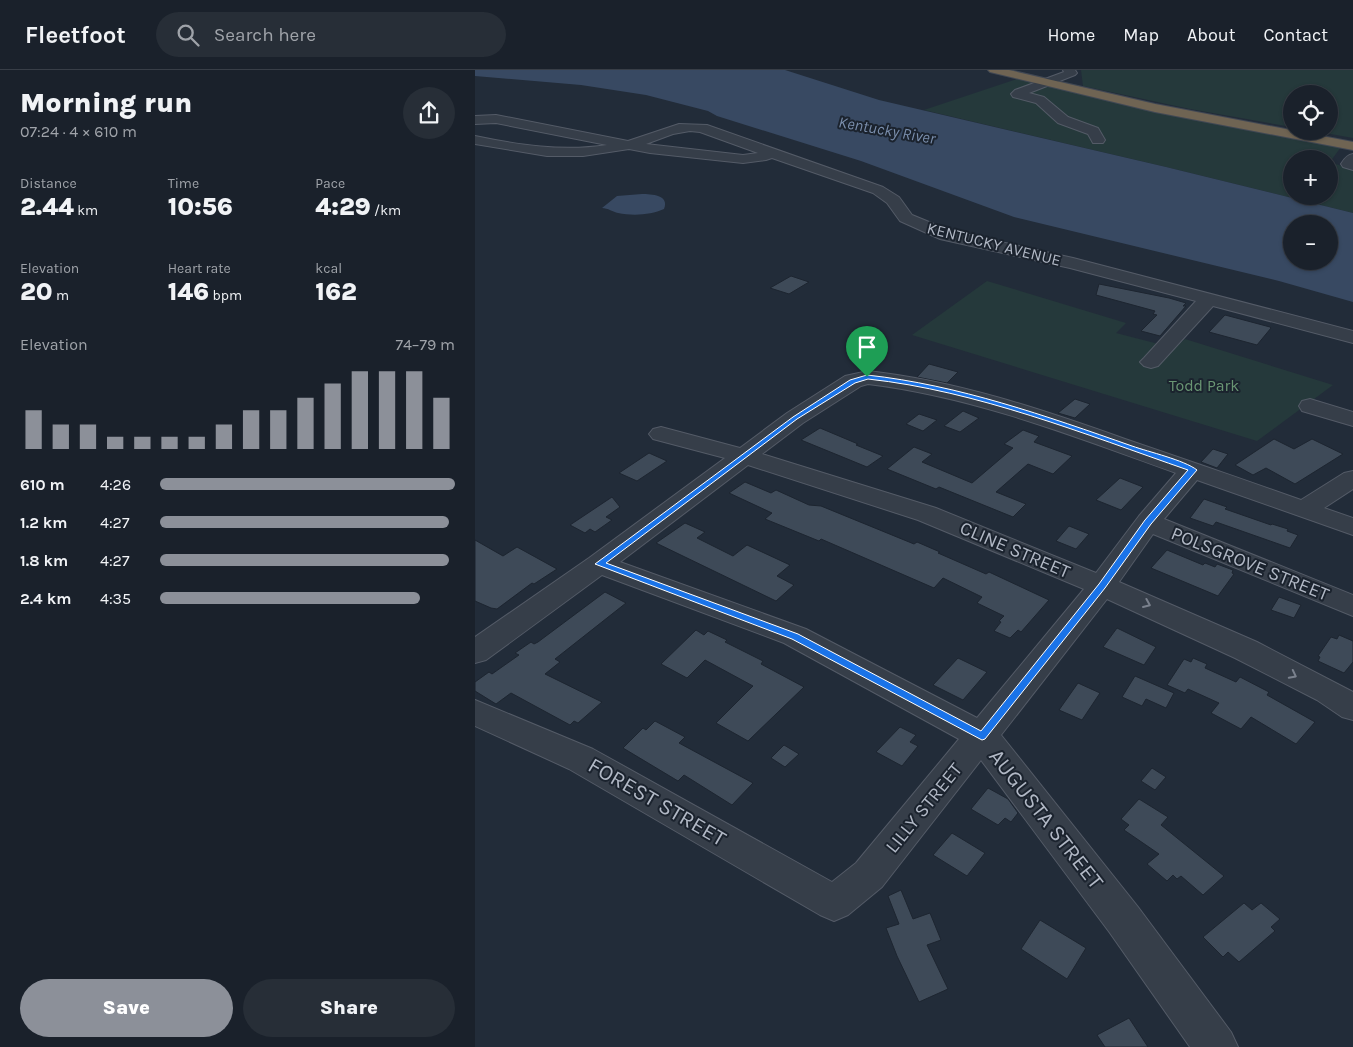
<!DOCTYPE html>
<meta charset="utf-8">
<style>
:root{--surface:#1a212b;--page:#272e37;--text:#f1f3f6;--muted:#9fa3a9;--line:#383e47;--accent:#8c9099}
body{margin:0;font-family:Karla,sans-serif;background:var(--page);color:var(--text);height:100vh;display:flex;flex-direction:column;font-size:19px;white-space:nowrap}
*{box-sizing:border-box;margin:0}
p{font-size:16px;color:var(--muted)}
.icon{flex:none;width:28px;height:28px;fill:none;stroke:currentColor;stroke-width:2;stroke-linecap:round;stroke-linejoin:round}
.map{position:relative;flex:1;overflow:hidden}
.sheet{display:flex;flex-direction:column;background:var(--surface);width:475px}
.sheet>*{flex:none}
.tools{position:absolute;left:808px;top:15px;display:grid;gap:10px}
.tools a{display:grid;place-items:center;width:55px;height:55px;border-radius:50%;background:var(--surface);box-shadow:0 1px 4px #0004,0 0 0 1px var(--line);font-size:25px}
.pin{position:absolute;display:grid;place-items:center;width:42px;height:42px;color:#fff;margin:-51px -21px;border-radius:50% 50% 50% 0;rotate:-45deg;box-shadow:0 0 5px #0007}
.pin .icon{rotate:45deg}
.round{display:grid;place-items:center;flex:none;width:52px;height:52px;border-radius:26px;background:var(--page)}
.headline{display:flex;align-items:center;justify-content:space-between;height:85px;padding:0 20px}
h1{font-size:28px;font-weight:800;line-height:38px}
.stats{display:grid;grid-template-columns:repeat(3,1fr);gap:8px;height:85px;padding:5px 20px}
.stats div{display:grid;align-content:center}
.stats b{font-size:25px;font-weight:800}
.stats small{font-size:14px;font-weight:400}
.stats p{font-size:14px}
.chart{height:140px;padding:10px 20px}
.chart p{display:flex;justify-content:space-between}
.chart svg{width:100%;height:90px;margin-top:5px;stroke:var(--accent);stroke-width:6}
.cta{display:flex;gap:10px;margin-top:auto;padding:10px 20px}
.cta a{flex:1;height:58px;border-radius:30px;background:var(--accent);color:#fff;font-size:20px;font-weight:800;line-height:58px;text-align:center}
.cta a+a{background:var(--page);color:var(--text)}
ul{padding:0 20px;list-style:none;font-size:16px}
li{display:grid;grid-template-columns:80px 60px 1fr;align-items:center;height:38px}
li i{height:12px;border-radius:6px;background:var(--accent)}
header{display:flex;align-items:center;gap:30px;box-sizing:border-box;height:70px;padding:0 25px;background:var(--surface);border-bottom:1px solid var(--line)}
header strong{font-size:24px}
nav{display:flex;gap:28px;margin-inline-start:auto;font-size:18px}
.search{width:350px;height:45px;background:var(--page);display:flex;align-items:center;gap:12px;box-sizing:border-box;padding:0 18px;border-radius:28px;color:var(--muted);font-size:19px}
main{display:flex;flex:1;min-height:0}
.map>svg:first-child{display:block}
.green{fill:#25393b;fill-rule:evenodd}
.water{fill:#384962;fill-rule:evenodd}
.building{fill:#3e4a58;stroke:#1d2530}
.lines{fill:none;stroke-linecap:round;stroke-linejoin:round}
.minor-casing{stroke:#545b67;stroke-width:2}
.highway-casing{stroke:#414854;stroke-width:2}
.minor{fill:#363e49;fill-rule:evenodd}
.highway{fill:#6f6453;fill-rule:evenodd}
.oneway{stroke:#7a818d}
.route{fill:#1a73e8;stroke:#fff;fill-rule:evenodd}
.labels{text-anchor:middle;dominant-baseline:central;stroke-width:4;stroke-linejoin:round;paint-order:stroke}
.far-water-label{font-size:16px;font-style:italic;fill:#7a8eac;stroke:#1b232e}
.far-street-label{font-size:16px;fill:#b1b8c5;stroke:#1b232e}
.far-park-label{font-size:16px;fill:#699573;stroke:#1b232e}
.street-label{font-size:19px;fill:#b1b8c5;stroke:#1b232e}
.near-street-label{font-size:22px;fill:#b1b8c5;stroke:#1b232e}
</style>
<header>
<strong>Fleetfoot</strong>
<div class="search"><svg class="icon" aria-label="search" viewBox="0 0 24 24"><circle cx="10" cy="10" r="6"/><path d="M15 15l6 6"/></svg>Search here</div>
<nav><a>Home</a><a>Map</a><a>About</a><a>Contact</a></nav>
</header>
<main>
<section class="sheet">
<div class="headline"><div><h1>Morning run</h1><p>07:24 · 4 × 610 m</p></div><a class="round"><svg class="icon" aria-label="share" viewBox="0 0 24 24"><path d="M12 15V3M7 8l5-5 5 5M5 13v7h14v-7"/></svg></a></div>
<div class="stats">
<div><p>Distance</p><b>2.44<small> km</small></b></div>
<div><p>Time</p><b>10:56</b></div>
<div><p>Pace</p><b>4:29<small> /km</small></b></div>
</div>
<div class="stats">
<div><p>Elevation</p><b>20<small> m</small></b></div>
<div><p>Heart rate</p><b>146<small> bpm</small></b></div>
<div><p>kcal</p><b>162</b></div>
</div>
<div class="chart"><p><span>Elevation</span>74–79 m</p>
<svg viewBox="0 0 160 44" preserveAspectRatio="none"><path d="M5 44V25M15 44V32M25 44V32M35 44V38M45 44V38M55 44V38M65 44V38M75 44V32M85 44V25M95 44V25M105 44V19M115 44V12M125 44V6M135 44V6M145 44V6M155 44V19"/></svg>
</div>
<ul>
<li><b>610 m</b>4:26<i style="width:100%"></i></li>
<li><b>1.2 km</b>4:27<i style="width:98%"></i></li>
<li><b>1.8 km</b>4:27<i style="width:98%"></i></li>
<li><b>2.4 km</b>4:35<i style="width:88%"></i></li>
</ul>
<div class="cta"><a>Save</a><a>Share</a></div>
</section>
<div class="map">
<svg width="878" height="977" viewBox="0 0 878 977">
<rect width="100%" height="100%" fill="#222c39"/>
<g class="green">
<path d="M606,0H878V68L839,61H854V24H816V57L715,39L608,16Z"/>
<path d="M542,9L866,77L855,92L878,100V143L691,97L449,40ZM816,89H854V126H816Z"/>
<path d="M512,211L651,253L641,263L699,278L710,269L858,315L782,371L437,265Z"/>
</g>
<g class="water">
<path d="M0,0H310L404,30L691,97L878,143V232L804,211L539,147L386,91L242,46L233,41L171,25L106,15L0,6ZM816,154H854V191H816Z"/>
<path d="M167,124C176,124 195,125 189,139C176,145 158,146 143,143C138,142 133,138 127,138L142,126Z"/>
</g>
<g class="building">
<path d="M316,206L334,212L314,224L295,218Z"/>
<path d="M624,214L694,228L711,233L708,236H711L685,266L666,261L682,245L678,244L680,241L621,225Z"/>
<path d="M750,245L795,257L796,258L782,275L734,262Z"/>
<path d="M454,294L483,302L472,313L442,307Z"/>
<path d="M600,329L615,334L600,348L583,343Z"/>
<path d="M488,341L504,348L485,362L469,356Z"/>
<path d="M444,344L462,350L448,361L431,354Z"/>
<path d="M345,358L383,374L381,375L408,386L392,397L326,370Z"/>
<path d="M548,360L564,366L559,372L597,386L578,404L553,394L521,422L551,434L538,447L464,417L461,419L412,399L439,377L457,384L447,392L497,413L538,378L529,374Z"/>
<path d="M799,369L819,379L837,369L868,384L820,414L791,398L778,405L760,395Z"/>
<path d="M738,379L753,384L742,398L726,392Z"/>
<path d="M174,383L192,391L162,411L144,403Z"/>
<path d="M645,408L668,417L646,440L621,430Z"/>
<path d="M270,412L296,423L301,420L334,435L346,436L439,474L442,472L465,482L463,483L511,504L514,502L574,530L546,562L543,560L535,568L519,561L526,552L524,551L529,546L502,533L507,527L468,508L459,518L346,469L344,471L290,449L297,443L254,423Z"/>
<path d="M137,427L145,437L131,447L137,450L120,462L115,459L110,463L95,455Z"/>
<path d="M729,429L752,437L750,439L796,455L797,454L813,459L812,461L823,465L815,478L741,452L738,456L715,448Z"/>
<path d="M210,453L230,462L222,468L258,486L272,475L315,495L302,506L319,515L301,531L181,473Z"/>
<path d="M594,456L614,464L601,479L581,471Z"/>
<path d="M0,470L28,486L42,477L82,499L59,514L57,513L22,539L16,538L0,531Z"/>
<path d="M692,480L728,495L730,493L740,497L742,494L758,500L757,503L759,504L743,526L676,498Z"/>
<path d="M130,522L151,533L80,589L85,592L70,604L127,632L103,653L99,651L95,655L36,623L21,634L0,621V612L14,602L17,604L44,585L40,583L56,572L59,574L63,572Z"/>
<path d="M804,527L826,535L819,548L796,540Z"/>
<path d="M642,558L681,577L669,595L628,577Z"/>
<path d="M221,560L229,565L233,561L252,570L250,572L288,591L286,594L329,617L273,671L241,653L278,616L230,590L212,608L186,594Z"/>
<path d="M864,565L878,571V592L869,603L843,591L845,587L843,586L856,567L862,569Z"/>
<path d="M483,588L512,602L488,630L458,615Z"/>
<path d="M718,588L732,594L730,598L761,612L765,607L794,622L792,625L840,652L821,674L776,647L766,659L736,643L744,633L713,619L710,623L692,615L709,589L716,592Z"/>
<path d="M660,606L699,623L691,638L671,629L667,636L647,627Z"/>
<path d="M603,613L625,623L607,650L584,640Z"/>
<path d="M180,651L210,667L204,673L278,713L257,735L209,705L203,711L148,678L168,658L171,660Z"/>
<path d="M425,657L441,665L435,672L443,676L427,696L401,682Z"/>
<path d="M309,675L324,684L310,697L296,688Z"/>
<path d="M677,698L691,707L680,720L666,711Z"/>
<path d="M513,718L533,729L543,743L536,752L530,748L523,755L496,739Z"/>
<path d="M664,729L693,747L686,755L749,806L728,825L706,806L702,809L698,805L692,811L672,794L684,784L649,760L654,755L646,749Z"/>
<path d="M477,763L510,783L492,806L458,785Z"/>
<path d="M426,820L438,849L455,843L466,870L452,875L473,919L444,932L422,886L411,858L424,854L413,826Z"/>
<path d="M769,833L777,840L786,833L805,849L796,857L800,861L764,892L753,882L748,887L728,867Z"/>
<path d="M565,850L611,878L592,909L546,879Z"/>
<path d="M654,948L673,977H630L622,965Z"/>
</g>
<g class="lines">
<defs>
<g id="minor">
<path d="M588,0H600L602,3L600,5L554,23L569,27L593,47L623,58L630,70L628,73H618L613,64L583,53L561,33L538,27L536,24L540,20L589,2Z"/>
<path d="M21,45L153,71L204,54L232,55L408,117L424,127L437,145L476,161L598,188L878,261V273L738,236L683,296L676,298L669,296L665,292L669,288L721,231L595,198L465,169L425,151L412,133L398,123L297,88L291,90L268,93L175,83L154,79L108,86H72L0,74V66C43,75 88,82 132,75L21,53L0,54V46ZM215,61L225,62L283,83L268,85L171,74L198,64Z"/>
<path d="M878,84V100L868,97L866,94C869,89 872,85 878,84Z"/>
<path d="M393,301C482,311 566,339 650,369C709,389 767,409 826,430L869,403L878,401V419L849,438L878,448V465L722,410L689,449L878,525V546L678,464L644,512L782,572L878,622V650L867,647L842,630L760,588L632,529L526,665L663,837L756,962L763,977H715L635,863L506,690L407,817L373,845L359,851L345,845L94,699L0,656V630L118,679L357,812L381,793L484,669L309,573L127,505L11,590L0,593V567L114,488L250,388L178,369L174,364L178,359L186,357L265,378L312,343L370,306ZM393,314C500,327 601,367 701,403L664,446L621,503L461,438L287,384L328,353L386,316ZM273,395L443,450L609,519L502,648L331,559L145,492Z"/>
<path d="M835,329L878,342V356L827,341L824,336L827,331Z"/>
</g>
<path id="highway" d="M513,0H534L680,34L878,72V80L680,42L515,2Z"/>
</defs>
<use href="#minor" class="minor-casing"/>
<use href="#highway" class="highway-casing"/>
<use href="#minor" class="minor"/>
<use href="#highway" class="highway"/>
</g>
<defs><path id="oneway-chevron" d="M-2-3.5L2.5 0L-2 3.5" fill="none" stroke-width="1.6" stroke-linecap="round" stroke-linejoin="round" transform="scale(1.25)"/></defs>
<g class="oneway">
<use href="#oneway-chevron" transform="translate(672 534) rotate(23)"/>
<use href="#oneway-chevron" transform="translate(818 605) rotate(27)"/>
</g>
<path class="route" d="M392,305C484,315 571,346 657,376C674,382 709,390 722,400L676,454L630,518L510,669L507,670L317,569L120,494L318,347L375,310ZM393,309C503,321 609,364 713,400L670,450L624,514L506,661L323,564L131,493L322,349L380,313Z"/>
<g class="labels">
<g class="far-water-label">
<text transform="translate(412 60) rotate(10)">Kentucky River</text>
</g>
<g class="far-street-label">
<text transform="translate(519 174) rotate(14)">KENTUCKY AVENUE</text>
</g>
<g class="far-park-label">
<text x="729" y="315">Todd Park</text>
</g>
<g class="street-label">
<text transform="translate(540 480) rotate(23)">CLINE STREET</text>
<text transform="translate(775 494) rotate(22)">POLSGROVE STREET</text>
<text transform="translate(449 738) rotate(-51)">LILLY STREET</text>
</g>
<g class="near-street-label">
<text transform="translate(182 732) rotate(30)">FOREST STREET</text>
<text transform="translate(571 749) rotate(52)">AUGUSTA STREET</text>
</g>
</g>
</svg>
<div class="tools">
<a><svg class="icon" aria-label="locate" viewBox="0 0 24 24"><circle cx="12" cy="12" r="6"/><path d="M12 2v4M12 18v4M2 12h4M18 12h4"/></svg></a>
<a>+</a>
<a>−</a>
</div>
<div class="pin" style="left:392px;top:307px;background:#1e9e55"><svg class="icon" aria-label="arrive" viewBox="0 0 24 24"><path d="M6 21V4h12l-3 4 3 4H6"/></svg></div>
</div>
</main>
